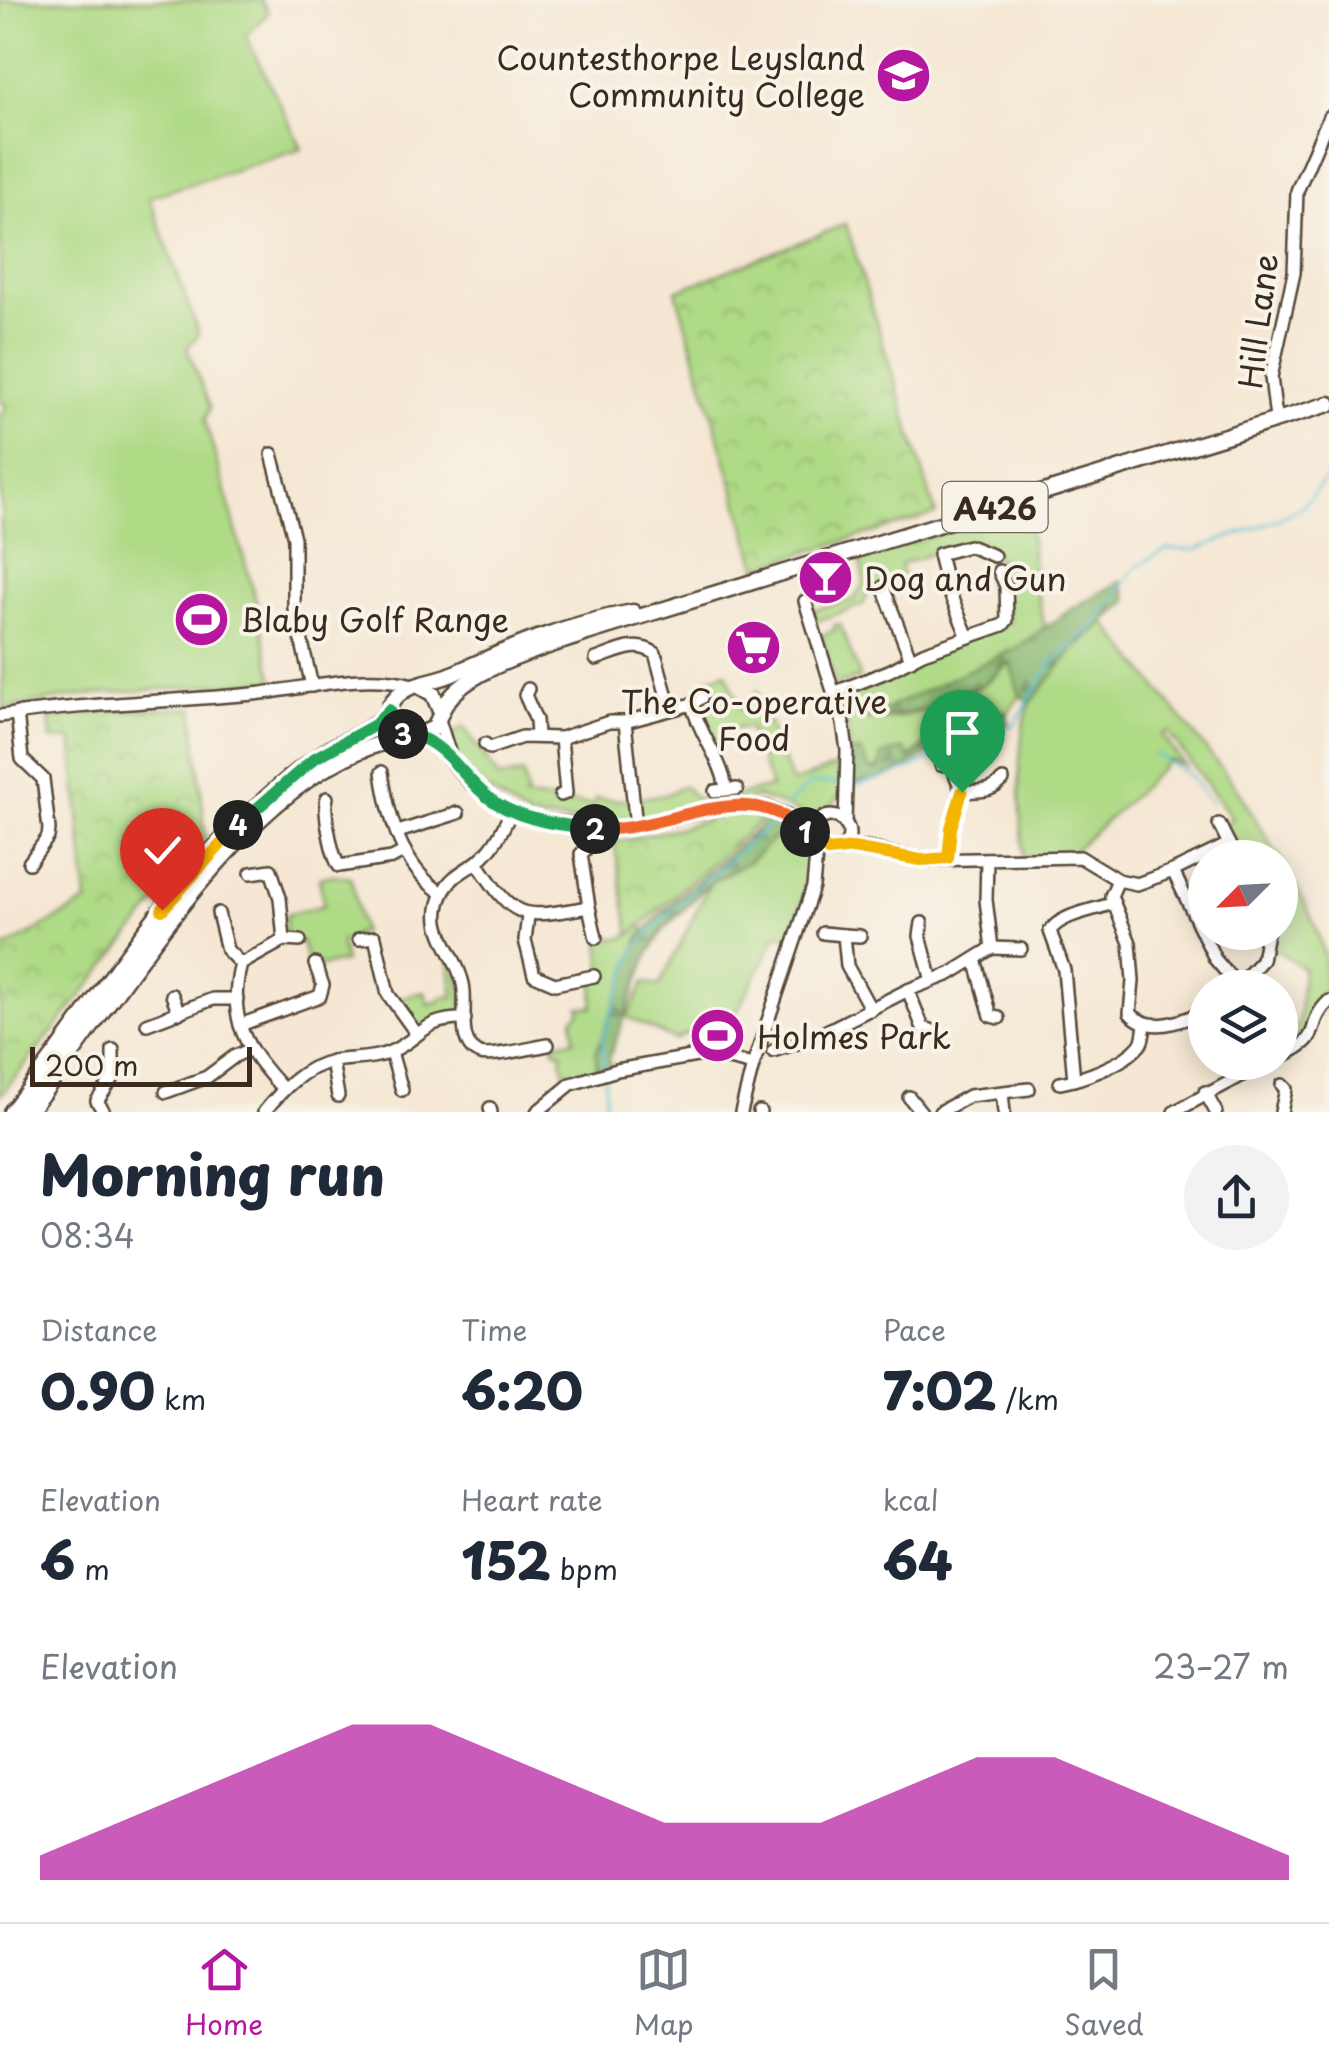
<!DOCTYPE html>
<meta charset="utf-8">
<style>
:root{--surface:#fff;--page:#f2f2f3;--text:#1f2937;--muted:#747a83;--line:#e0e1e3;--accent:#b5179e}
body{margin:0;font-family:"Playpen Sans",sans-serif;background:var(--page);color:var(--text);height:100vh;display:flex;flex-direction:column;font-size:38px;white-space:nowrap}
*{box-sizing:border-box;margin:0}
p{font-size:32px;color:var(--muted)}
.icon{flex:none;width:55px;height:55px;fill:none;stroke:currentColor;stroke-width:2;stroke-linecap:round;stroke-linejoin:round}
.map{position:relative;height:1112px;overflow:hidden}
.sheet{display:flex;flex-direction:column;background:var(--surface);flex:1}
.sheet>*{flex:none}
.needle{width:65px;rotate:246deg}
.buttons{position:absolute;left:1188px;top:840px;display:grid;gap:20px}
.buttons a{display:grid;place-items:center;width:110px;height:110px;border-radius:50%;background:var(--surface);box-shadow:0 5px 25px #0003;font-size:50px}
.scale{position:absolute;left:30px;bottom:25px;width:222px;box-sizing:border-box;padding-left:10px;border:5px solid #3b2a1e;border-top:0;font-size:28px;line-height:35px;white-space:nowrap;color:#3b2a1e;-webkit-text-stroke:8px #f7f3e8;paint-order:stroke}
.pin{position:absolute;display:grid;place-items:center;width:85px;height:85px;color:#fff;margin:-102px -42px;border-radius:50% 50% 50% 0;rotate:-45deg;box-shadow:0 0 10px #0007}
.pin .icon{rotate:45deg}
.km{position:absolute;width:50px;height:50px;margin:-25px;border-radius:50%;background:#222;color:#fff;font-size:28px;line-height:50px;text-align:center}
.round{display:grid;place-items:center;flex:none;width:105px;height:105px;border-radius:52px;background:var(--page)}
.summary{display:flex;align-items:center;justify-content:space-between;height:170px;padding:0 40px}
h1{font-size:55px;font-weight:800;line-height:75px}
.stats{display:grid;grid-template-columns:repeat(3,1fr);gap:15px;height:170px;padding:10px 40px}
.stats div{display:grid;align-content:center}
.stats b{font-size:50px;font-weight:800}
.stats small{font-size:28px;font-weight:400}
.stats p{font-size:28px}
.chart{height:280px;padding:20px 40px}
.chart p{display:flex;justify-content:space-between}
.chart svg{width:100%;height:180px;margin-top:10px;fill:var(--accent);opacity:.7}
.tabs{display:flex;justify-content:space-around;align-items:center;height:140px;border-top:2px solid var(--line);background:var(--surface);font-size:28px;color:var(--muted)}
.tabs a{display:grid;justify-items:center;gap:5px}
.tabs .current{color:var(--accent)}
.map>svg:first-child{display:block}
.green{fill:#afda86;stroke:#758252;stroke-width:2.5}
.forest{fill:url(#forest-firs);stroke:#637248;stroke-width:2.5}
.park{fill:url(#park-crowns);stroke:#758252;stroke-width:2.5}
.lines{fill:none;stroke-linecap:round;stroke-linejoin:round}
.stream{stroke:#58c1d4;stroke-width:2.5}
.minor-casing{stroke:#574639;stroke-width:16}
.major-casing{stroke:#574639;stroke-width:19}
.minor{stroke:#fff;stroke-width:11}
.major{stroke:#fff;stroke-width:14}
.split-1-casing{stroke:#fff;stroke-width:20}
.split-2-casing{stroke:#fff;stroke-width:20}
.split-3-casing{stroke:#fff;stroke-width:20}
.split-4-casing{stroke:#fff;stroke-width:20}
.split-5-casing{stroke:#fff;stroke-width:20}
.split-1{stroke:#f5b400;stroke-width:12}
.split-2{stroke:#f0652b;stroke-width:12}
.split-3{stroke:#22a559;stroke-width:12}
.split-4{stroke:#22a559;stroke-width:12}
.split-5{stroke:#f5b400;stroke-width:12}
.labels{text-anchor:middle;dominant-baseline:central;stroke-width:8;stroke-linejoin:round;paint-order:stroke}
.shield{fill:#f7f3e8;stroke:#73665b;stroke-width:2.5}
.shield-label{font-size:30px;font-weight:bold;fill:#3b2a1e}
.poi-label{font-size:32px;fill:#3b2a1e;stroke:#f7f3e8;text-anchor:start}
.street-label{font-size:32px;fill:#3b2a1e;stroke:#f7f3e8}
</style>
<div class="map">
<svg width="1329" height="1112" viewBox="0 0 1329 1112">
<defs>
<pattern id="forest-firs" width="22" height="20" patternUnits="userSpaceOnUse" patternTransform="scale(2.5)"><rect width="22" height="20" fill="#8bba73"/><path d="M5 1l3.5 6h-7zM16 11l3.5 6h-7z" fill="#73975e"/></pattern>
<pattern id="park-crowns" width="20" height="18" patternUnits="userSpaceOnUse" patternTransform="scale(2.5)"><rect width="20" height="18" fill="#afda86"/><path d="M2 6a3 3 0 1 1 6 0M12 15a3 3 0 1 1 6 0" fill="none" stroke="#97bb73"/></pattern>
</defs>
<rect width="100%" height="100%" fill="#f7f3e8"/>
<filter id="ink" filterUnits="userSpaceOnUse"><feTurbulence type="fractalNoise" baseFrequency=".01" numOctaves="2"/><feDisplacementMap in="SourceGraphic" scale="20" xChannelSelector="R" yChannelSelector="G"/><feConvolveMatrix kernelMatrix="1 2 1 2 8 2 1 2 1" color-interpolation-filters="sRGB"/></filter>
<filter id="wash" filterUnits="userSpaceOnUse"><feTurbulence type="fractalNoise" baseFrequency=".0048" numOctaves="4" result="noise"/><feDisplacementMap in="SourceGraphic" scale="40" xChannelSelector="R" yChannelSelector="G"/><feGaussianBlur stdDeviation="2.25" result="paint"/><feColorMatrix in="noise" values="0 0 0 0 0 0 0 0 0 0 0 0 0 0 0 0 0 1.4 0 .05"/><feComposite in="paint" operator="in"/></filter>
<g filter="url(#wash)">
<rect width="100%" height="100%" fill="#f5e7d3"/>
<g class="green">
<path d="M0,0H261L268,13L246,36L302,149L149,197L199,334L187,348L210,407L205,420L256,601L273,680L85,695L3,708L0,416L7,406L0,401Z"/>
<path d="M1019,508H1028L1035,585L1045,628L1016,648L867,719C897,724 953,703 980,687C991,681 1001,670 1010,661L1020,696L1008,712C976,710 968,723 938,726C921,754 903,766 870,770L860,752L851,753L842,696L926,654L1009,622L996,569L999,558L955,545L900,565L904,579L869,589L863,605L817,621L813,610L854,600L864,583L860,559Z"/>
<path d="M1105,622L1236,787L1279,858L1241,857L1225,824L1232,818L1168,732L1162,735L1185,766L1169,760C1135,795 1102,826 1066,857L1024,858C1021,816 1013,740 1031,702C1044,676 1082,641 1105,622Z"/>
<path d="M840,624L859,674V678L835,686L821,636L835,630L834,625Z"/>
<path d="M726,672L741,709L757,691L792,783L839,765L841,793C814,836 794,803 756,797L743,804L636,827L529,818L486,789L451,759L446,737L464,727L499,778L523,774L527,793L524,798L594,805L595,798L616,800L665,795L684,786L696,799L735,796L771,787L749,728C731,726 723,738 710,746L694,715L707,679Z"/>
<path d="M785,828C794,835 804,840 808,851C815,870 796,919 789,939L778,933L733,1019L726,1021L717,1017L675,1040L627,1017L645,982L659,986L711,882L750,861Z"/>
<path d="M1280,858C1296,885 1329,943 1324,971L1325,986L1317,1004L1311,1005C1311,1028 1305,1032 1286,1044L1283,1041L1299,1023L1303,968L1275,949L1271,951L1274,933L1280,932Z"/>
<path d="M333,875L351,877L362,932L354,934V939L341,942L345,962L309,968L301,941L284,940L286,915L324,905L319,878Z"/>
<path d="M640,926L646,930L640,937L596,1053L597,1070L565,1073L561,1059L563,1053L554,1050V1043L574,1040L573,1018L580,1012L579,1007H593L594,980L606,971L602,968L600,939L623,938Z"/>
<path d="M451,957L457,966L465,1019L416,1033L394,1004L410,995L425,992L428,1004L440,1001L442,997H454L449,962Z"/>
</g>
<g class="forest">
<path d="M1121,581L1128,601L1073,650L1031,702L1020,696L1010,662C978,690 954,705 912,712C894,715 884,721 865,719L1016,648L1073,608Z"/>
<path d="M984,711L1008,712L1007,724L977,718C939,745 900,782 850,783L851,753L860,751L870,770L879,769L882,755L905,749L909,760L924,749L938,726L959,724Z"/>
<path d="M769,819L785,828L750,861L711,882L663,930L648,955L609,1058L611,1066L597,1070L596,1053L640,936L663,912Z"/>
</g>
<g class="park">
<path d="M846,224L936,514L757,567L676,291Z"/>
<path d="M193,708L206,842L0,1096V951L87,902L72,739L51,740L49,719L106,711Z"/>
<path d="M727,813L765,817L630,935L614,842L683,827Z"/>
</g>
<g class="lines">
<g class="stream">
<path d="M1155,754L1188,774L1211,803"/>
<path d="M853,786C876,780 900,774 922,763C965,742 954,722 1014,726L1050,665L1097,622L1135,568L1167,549L1195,550L1279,519L1303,506L1329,475"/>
<path d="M785,807L811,783L841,784"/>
<path d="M604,1071L602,1039L636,947L678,904L778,818"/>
<path d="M605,1079L606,1112"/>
</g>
</g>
</g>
<g filter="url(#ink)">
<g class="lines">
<defs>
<g id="minor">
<path d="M1276,419L1271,377L1294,273L1297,191L1329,117"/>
<path d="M272,454L294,538V608L312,686"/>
<path d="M883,587L911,660"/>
<path d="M805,601L843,723L847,750L845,824"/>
<path d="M968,637L947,587L939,554L969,546L994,556"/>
<path d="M596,659C618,652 634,640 655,653L670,708"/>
<path d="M528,689L525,695L536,720L537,736"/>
<path d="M833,693L889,671L923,653L1003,625L1007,620L1006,586L999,571"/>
<path d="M692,704C699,735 721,757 726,788"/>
<path d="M17,713L22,759L43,779L49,829L48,837L29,863"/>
<path d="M0,716C84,703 168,702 253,694C306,689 361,671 413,685"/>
<path d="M439,720L450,755"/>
<path d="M625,722L636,827"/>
<path d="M419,737L439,748L470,783L496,803L529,818L616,830L743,804L767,807L787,815L816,843"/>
<path d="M485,744L490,748L522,737L561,738L609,722H625L692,704L701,698"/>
<path d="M941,765L950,761L962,792L951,828L948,858"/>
<path d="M382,772C388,816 403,869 442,893"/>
<path d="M715,791L737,789"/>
<path d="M962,792C980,790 989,794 1003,780"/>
<path d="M561,795L566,793L561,738"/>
<path d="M327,798C323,811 332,855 339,866L392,858L405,851"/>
<path d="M511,811C503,830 494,848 478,861C465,871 451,876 444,891C424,929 456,950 463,984C468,1005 455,1045 480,1054C491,1058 535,1047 548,1045"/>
<circle cx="831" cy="834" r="18"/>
<path d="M1219,824L1236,858"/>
<path d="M398,832L458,813"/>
<path d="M841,848H869L921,860L1080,857L1118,880L1137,884L1173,871L1229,844"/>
<path d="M477,862C516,923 521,918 589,907L581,854L586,849"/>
<path d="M1173,871L1215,959L1238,986"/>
<path d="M251,873L271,870L280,898L284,940"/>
<path d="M1118,880L1111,896L1130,943L1133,981L1130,1013C1150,1035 1183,1021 1205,1011"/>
<path d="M589,907L596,938"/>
<path d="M218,913L227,950L241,964"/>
<path d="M528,916L525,940L534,975L555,984L594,976"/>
<path d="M922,923L920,936L932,981"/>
<path d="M823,933L844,935L847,966L871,1010"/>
<path d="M844,935L860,936"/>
<path d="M359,939L375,937L388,994L416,1033"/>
<path d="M992,948L1021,949"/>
<path d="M975,959L991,1016L999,1018"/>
<path d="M1236,988L1262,960L1267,932"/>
<path d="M908,990L923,1028L931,1030"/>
<path d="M172,995L179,1013"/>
<path d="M147,1024L213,999H237"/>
<path d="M240,1025L320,996L323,985L315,964"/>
<path d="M773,1051L813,1038L908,990L950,974L992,948L986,900L987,859"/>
<path d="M391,1052L402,1090"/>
<path d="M1280,1057C1329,1035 1302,1027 1329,1001"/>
<path d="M332,1061L338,1096"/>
<path d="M1074,1080L1064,970L1050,931C1061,914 1093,911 1113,903"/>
<path d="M1060,1083C1083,1079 1124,1064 1139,1046C1144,1041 1144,1030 1145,1023"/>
<path d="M283,1089C247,1050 226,1020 241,964L284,940L300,941"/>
<path d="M166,1092L207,1077L235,1056L249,1050"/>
<path d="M1205,1092L1216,1112"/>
<path d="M1002,1093L1004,1112"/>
<path d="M909,1097L921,1112"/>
<path d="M490,1108L491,1112"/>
<path d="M104,1112L97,1101L113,1078V1050"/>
<path d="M264,1112C282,1090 303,1067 333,1061C351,1058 370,1060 388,1053C422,1039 421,1018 465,1019"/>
<path d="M537,1112L571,1084L617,1070L708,1054L753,1065"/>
<path d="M741,1112L753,1065L813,887L817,845"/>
<path d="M759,1112H760"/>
<path d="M940,1112L969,1096L1029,1089"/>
<path d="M1174,1112L1267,1062"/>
<path d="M1281,1112L1286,1089L1282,1085"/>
</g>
<g id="major">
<path d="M417,685L433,694L441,713L434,728L412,738C396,732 388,722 390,705C404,682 427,684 450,675C512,647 565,624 633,612"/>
<path d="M441,713C457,669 546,648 587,633L1329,404"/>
<path d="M11,1112C85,1021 144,918 227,835C258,805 290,774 326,751C349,737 372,732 389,710"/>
<path d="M28,1112C119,1001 257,750 412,738"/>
</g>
</defs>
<use href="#minor" class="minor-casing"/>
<use href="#major" class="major-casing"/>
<use href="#minor" class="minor"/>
<use href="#major" class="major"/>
</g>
</g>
<g class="lines" filter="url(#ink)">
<defs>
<path id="split-1" d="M805,832L828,851L853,848L921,860L948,858L951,828L962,792"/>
<path id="split-2" d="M595,829C667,834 745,772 805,832"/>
<path id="split-3" d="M403,734C411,737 418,736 426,740C454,754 469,786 496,803C525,821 561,825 595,829"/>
<path id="split-4" d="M238,825L315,758L375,725L389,710L392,723L403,734"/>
<path id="split-5" d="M162,910L238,825"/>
</defs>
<use href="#split-1" class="split-1-casing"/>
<use href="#split-2" class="split-2-casing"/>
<use href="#split-3" class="split-3-casing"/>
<use href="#split-4" class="split-4-casing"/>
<use href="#split-5" class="split-5-casing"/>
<use href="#split-1" class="split-1"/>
<use href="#split-2" class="split-2"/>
<use href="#split-3" class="split-3"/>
<use href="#split-4" class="split-4"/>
<use href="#split-5" class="split-5"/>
</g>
<defs>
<symbol id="school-disc" viewBox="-11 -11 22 22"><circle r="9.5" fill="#b5179e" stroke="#f7f3e8"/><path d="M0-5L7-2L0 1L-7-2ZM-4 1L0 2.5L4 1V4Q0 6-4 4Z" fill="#fff"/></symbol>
<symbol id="bar-disc" viewBox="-11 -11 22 22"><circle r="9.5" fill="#b5179e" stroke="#f7f3e8"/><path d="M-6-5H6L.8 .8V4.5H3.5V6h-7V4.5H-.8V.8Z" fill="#fff"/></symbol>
<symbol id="stadium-disc" viewBox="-11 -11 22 22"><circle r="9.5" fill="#b5179e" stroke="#f7f3e8"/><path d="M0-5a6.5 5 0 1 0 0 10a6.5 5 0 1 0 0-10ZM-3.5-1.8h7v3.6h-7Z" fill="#fff"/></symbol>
<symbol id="supermarket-disc" viewBox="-11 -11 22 22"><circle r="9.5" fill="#b5179e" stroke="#f7f3e8"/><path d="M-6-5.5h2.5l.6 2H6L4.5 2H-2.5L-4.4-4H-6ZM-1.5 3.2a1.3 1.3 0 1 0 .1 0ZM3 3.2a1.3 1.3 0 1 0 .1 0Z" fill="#fff"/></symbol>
</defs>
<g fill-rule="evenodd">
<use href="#school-disc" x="872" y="44" width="63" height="63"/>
<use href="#bar-disc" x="794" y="546" width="63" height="63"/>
<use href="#stadium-disc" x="170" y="588" width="63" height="63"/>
<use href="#supermarket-disc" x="722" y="616" width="63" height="63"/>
<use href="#stadium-disc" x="686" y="1004" width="63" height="63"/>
</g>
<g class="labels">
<rect class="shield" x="942.5" y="482" width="105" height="50" rx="8"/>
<g class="shield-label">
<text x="995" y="507">A426</text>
</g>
<g class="poi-label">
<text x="865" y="57" text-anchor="end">Countesthorpe Leysland<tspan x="865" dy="37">Community College</tspan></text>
<text x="864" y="578">Dog and Gun</text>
<text x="240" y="619">Blaby Golf Range</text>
<text x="754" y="701" text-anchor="middle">The Co-operative<tspan x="754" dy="37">Food</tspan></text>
<text x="757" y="1036">Holmes Park</text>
</g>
<g class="street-label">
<text transform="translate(1257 321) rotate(-83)">Hill Lane</text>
</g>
</g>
</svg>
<div class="buttons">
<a><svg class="needle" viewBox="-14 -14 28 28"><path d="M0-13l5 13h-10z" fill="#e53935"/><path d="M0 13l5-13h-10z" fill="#747a83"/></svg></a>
<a><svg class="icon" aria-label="layers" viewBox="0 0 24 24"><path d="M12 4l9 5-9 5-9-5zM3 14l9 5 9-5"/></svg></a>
</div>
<div class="scale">200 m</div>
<div class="pin" style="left:962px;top:792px;background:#1e9e55"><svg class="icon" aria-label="arrive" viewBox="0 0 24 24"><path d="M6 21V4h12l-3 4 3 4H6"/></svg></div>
<div class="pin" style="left:162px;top:910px;background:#d93025"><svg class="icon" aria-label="check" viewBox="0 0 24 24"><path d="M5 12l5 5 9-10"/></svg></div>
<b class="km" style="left:805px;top:832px">1</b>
<b class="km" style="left:595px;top:829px">2</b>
<b class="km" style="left:403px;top:734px">3</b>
<b class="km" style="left:238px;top:825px">4</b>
</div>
<section class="sheet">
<div class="summary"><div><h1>Morning run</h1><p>08:34</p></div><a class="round"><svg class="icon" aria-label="share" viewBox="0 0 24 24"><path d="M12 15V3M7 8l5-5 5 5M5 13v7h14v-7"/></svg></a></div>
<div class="stats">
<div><p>Distance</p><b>0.90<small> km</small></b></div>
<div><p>Time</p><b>6:20</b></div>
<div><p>Pace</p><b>7:02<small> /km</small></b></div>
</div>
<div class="stats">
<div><p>Elevation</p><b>6<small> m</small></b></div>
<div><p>Heart rate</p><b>152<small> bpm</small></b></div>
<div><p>kcal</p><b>64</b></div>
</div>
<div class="chart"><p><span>Elevation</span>23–27 m</p>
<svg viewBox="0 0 160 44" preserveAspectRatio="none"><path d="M0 44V38L10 30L20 22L30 14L40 6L50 6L60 14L70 22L80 30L90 30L100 30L110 22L120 14L130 14L140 22L150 30L160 38V44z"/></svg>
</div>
</section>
<nav class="tabs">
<a class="current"><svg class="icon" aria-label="home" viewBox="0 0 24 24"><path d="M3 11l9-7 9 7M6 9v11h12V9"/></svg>Home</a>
<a><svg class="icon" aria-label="map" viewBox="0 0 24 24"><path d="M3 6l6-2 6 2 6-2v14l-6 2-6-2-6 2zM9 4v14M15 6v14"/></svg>Map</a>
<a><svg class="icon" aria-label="saved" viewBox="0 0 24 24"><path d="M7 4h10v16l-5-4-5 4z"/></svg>Saved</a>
</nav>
